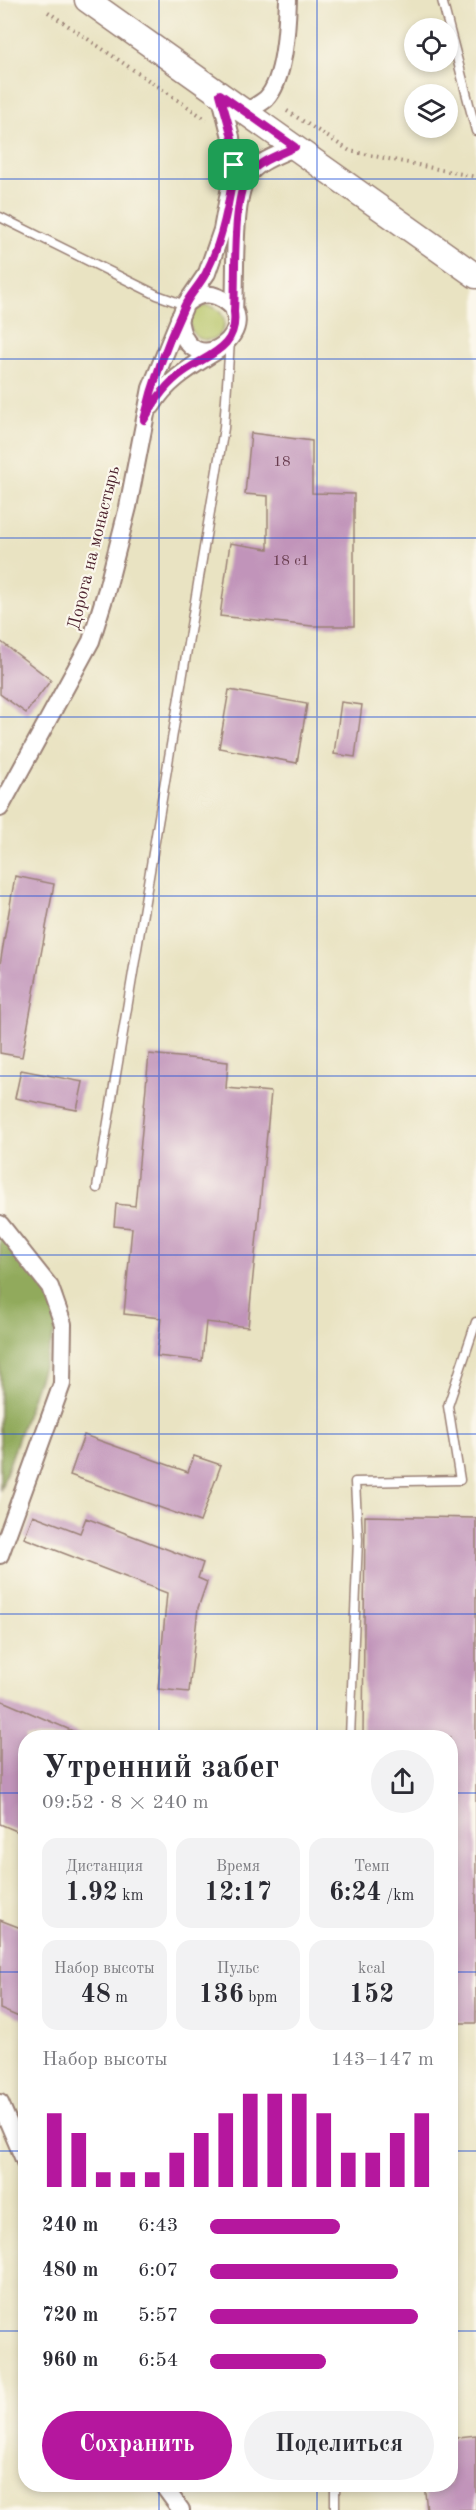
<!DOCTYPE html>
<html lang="ru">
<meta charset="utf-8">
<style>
:root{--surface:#fff;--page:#f2f2f3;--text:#2b2b33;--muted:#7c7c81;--accent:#b5179e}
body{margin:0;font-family:"Old Standard TT",serif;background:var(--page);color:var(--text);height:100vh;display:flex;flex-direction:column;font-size:22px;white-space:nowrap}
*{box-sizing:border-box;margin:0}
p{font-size:20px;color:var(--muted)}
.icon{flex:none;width:33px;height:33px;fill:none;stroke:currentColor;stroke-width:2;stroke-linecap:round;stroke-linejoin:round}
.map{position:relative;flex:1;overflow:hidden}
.panel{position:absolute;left:18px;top:1730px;width:440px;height:762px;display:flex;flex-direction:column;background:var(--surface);border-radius:24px;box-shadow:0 3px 9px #0003}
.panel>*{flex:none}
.buttons{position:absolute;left:404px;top:18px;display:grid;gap:12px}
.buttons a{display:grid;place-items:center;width:54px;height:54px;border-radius:50%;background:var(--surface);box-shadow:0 3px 9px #0003;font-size:30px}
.pin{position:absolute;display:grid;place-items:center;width:51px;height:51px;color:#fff;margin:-26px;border-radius:12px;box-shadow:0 3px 9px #0006}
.round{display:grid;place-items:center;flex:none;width:63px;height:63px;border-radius:32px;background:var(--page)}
.head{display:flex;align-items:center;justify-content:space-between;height:102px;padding:0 24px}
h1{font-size:33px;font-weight:700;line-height:45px}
.stats{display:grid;grid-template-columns:repeat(3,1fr);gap:9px;height:102px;padding:6px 24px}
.stats div{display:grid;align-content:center;border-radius:15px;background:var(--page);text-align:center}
.stats b{font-size:26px;font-weight:700}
.stats small{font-size:16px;font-weight:400}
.stats p{font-size:16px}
.chart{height:168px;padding:12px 24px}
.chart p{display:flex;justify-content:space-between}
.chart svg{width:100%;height:108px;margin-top:6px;stroke:var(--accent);stroke-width:6}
.button{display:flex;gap:12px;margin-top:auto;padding:12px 24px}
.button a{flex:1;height:69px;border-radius:36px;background:var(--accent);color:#fff;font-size:24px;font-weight:700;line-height:69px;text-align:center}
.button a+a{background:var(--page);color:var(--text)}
ul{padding:0 24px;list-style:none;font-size:20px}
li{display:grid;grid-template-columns:96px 72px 1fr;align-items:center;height:45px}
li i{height:15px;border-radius:8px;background:var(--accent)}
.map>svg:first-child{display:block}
.green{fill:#b7c567;stroke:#807249;stroke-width:1.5}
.forest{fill:#91aa5c;stroke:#6e6444;stroke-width:1.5}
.building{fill:#c194ba}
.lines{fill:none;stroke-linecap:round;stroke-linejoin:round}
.lane-casing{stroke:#9a8176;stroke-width:11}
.street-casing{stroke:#9a8176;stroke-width:20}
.secondary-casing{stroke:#9a8176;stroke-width:27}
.path{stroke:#9a8176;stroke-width:4;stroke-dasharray:1.5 4.5;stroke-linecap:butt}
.lane{stroke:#fff;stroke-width:8}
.street{stroke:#fff;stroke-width:16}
.secondary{stroke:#fff;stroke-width:24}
.route-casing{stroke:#fff;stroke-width:12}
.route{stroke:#b5179e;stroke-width:8}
.grid{fill:none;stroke:#1d4ed8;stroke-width:1.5;stroke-opacity:0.55}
.labels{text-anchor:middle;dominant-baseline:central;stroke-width:4.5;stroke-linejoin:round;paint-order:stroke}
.number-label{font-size:15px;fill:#683c4f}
.street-label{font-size:18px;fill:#4a1f2b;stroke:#fbf7ec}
</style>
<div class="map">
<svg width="476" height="2510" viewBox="0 0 476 2510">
<rect width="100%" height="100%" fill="#fbf7ec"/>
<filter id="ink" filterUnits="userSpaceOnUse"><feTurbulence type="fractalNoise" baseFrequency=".0167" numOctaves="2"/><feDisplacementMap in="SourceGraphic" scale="12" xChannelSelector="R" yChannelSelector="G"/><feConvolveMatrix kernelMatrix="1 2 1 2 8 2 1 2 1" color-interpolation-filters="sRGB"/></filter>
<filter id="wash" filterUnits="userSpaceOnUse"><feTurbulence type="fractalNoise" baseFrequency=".008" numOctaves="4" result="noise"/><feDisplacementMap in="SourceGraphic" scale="24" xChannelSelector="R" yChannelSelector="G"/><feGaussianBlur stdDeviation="1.35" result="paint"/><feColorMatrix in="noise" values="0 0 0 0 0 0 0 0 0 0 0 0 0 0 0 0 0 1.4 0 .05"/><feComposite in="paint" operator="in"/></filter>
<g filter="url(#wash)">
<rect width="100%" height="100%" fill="#e9e3c2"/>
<circle class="green" cx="207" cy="323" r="17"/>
<path class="forest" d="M0,1232L67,1297L0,1491Z"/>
<g id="blocks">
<g class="building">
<path d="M251,433L312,441V493L354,494V626H312L220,616L230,543L268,549V496L245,494Z"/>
<path d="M0,641L51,680L26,713L0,694Z"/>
<path d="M229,690L307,704L297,763L219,748Z"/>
<path d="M341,702L362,705L355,757L334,754Z"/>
<path d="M15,876L54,884L22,1057L0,1053V964Z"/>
<path d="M149,1054L228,1062L226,1088L271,1092L248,1327L206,1322L202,1361L157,1356L161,1318L124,1314L132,1228L114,1226L116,1204L135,1206Z"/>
<path d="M21,1070L83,1082L77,1110L15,1098Z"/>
<path d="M84,1435L188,1472L194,1456L221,1465L200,1522L70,1475Z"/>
<path d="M33,1515L80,1533L86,1518L203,1563L198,1578L207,1582L198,1608L189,1692L158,1689L167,1593L24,1538Z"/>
<path d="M365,1516L476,1518V2023H450V1737H363Z"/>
<path d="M0,1700L87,1737H26V1835L0,1824Z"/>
<path d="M0,1920L26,1930V2020L0,2009Z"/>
<path d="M476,2435V2510H427L424,2484H450V2438Z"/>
</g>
</g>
</g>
<g filter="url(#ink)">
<use href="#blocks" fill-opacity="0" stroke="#9a8176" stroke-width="1.5"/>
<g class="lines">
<defs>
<g id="lane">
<path d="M442,0L476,131"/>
<path d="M0,217L157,295L185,305"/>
<path d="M97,1188L224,428L230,341"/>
<path d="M350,1737L358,1539L355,1482L460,1480L448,1406L476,1322"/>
<path d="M335,2484V2510"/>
</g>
<g id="street">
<path d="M246,112C252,108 260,104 266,99C285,80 287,26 288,0"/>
<path d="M234,312C236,281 232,201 247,177C257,161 279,155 295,147"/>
<path d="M179,318C188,393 274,322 218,297C207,292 197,295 188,302"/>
<path d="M152,406C167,380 193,366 218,350"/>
<path d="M0,808L91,641L107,589L128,507L151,388L185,305L207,273L222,230L234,165L231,137L220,94"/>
<path d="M0,1224L50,1287L63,1324L62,1384L0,1555"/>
<path d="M0,2103L26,2164"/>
<path d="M162,2484L181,2510"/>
</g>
<path id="secondary" d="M87,0L476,276"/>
</defs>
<use href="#lane" class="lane-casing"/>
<use href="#street" class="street-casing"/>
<use href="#secondary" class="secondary-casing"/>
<g class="path">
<path d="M48,12L207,120"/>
<path d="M287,111L350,151L476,177"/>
</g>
<use href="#lane" class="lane"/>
<use href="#street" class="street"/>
<use href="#secondary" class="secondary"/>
</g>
</g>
<g class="lines" filter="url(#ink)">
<defs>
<path id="route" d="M220,94L295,147C279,155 257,161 247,177C232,202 236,280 234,312C239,351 203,355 178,376C162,389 154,403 144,420C153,381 167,343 184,307C189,295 200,285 206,273C222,242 230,200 234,166C236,142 226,117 220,94Z"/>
</defs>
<use href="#route" class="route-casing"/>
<use href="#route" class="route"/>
</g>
<path class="grid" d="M159,0V1737M317,0V1737M0,179H476M0,359H476M0,538H476M0,717H476M0,896H476M0,1076H476M0,1255H476M0,1434H476M0,1614H476M0,1793H26M450,1793H476M0,1972H26M450,1972H476M0,2151H26M450,2151H476M0,2331H26M450,2331H476M159,2484V2510M317,2484V2510"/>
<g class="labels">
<g class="number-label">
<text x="282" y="462">18</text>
<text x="291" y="561">18 с1</text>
</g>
<g class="street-label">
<text transform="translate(94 548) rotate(-76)">Дорога на монастырь</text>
</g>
</g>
</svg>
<div class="buttons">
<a><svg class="icon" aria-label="locate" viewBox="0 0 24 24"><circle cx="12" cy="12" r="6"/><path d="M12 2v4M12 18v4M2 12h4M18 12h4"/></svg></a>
<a><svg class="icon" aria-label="layers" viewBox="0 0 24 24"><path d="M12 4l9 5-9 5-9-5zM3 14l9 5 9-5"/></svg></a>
</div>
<div class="pin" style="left:234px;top:165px;background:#1e9e55"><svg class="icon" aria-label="arrive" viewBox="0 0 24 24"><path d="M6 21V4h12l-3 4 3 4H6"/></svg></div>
<section class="panel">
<div class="head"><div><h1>Утренний забег</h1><p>09:52 · 8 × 240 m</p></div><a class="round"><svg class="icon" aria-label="share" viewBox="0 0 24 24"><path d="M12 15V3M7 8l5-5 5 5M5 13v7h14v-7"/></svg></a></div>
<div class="stats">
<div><p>Дистанция</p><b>1.92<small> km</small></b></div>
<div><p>Время</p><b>12:17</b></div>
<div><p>Темп</p><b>6:24<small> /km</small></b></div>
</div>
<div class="stats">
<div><p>Набор высоты</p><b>48<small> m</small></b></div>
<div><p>Пульс</p><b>136<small> bpm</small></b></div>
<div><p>kcal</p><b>152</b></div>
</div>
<div class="chart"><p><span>Набор высоты</span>143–147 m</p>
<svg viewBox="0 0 160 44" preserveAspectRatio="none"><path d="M5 44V14M15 44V22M25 44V38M35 44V38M45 44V38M55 44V30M65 44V22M75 44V14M85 44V6M95 44V6M105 44V6M115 44V14M125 44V30M135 44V30M145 44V22M155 44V14"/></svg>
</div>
<ul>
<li><b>240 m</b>6:43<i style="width:58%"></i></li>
<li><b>480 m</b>6:07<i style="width:84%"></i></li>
<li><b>720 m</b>5:57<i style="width:93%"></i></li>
<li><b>960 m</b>6:54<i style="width:52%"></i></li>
</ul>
<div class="button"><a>Сохранить</a><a>Поделиться</a></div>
</section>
</div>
